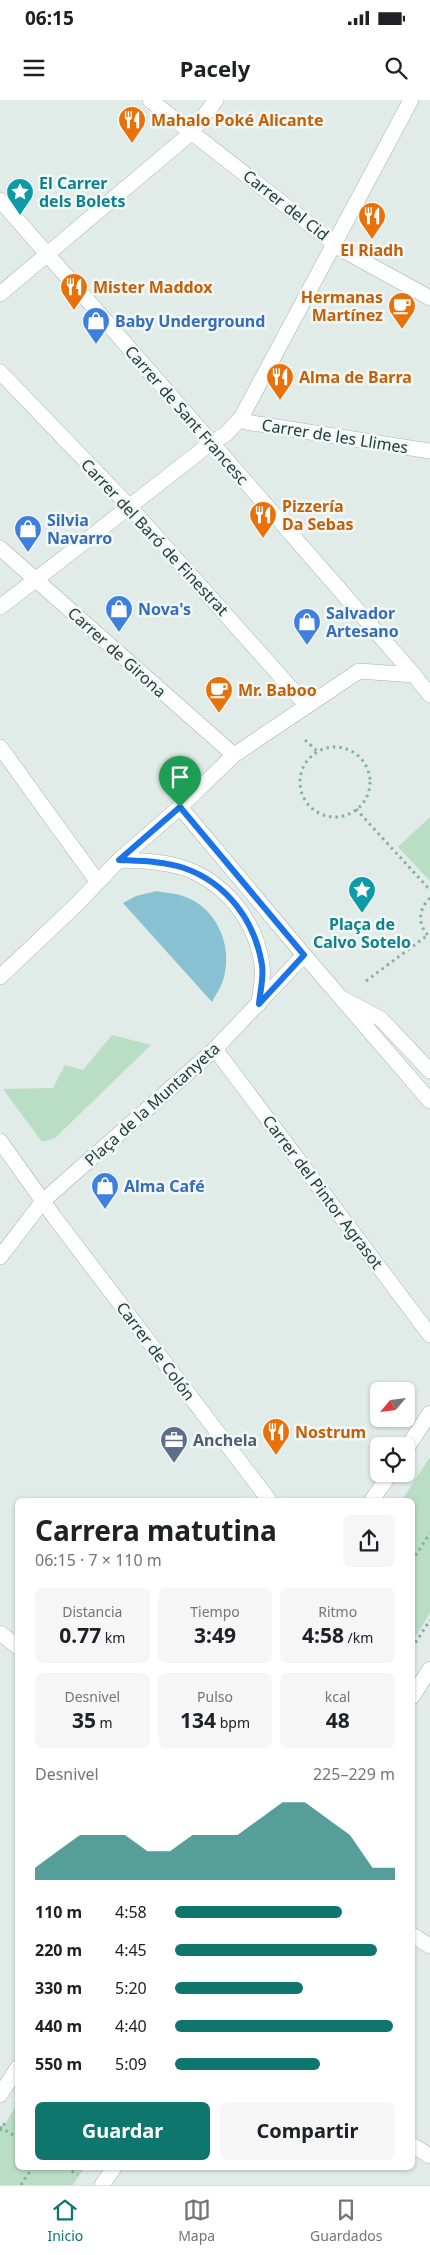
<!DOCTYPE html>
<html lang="es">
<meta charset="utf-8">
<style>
:root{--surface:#fff;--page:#f6f6f6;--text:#202124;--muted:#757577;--line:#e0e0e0;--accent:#0f766e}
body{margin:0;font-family:"Noto Sans",sans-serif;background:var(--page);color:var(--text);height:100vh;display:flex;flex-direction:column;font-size:19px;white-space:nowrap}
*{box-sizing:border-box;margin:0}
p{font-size:16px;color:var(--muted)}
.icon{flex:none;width:28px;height:28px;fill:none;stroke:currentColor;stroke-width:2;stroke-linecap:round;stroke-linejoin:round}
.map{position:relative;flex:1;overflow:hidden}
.side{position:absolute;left:15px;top:1398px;width:400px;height:672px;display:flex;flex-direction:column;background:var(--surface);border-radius:8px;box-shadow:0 1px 4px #0004}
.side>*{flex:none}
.needle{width:32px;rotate:242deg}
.fabs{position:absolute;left:370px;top:1282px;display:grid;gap:10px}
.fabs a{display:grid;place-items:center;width:45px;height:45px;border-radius:8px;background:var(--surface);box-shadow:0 1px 4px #0004;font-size:25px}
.pin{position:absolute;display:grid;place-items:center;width:42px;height:42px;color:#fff;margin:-51px -21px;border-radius:50% 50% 50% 0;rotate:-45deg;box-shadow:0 0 5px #0007}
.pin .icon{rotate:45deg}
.round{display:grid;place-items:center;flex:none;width:52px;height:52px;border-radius:8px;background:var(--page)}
.overview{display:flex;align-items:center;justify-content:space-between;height:85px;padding:0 20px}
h1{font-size:28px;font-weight:700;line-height:38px}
.metrics{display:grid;grid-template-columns:repeat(3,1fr);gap:8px;height:85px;padding:5px 20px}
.metrics div{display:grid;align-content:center;border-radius:8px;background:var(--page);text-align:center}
.metrics b{font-size:21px;font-weight:700}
.metrics small{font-size:14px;font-weight:400}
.metrics p{font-size:14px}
.chart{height:140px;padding:10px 20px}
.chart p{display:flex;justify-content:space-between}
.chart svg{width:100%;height:90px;margin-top:5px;fill:var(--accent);opacity:.7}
.primary-button{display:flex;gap:10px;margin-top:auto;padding:10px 20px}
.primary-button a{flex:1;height:58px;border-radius:8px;background:var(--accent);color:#fff;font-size:20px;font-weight:700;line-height:58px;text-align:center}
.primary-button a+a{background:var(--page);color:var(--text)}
ul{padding:0 20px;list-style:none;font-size:16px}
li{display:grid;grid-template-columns:80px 60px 1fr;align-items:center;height:38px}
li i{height:12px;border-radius:6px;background:var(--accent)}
.status{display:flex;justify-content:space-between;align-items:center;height:35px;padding:0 25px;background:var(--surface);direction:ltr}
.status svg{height:14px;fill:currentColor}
header{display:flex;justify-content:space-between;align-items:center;height:65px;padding:0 20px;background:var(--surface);font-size:22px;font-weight:700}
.dock{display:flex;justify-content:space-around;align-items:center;height:70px;border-top:1px solid var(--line);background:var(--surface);font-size:14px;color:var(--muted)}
.dock a{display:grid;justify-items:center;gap:2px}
.dock .on{color:var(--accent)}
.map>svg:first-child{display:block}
.green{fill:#baddc6}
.water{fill:#88c1d2}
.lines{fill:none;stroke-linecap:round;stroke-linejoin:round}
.service-casing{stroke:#a4b4b0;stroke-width:16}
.pedestrian-casing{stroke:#a4b4b0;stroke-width:16}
.minor-casing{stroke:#a4b4b0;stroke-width:16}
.tertiary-casing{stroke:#a4b4b0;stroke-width:16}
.path{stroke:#81b0a5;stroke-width:3;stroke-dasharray:2.5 4;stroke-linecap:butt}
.service{stroke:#fff;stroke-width:15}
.pedestrian{stroke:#fff;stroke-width:15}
.minor{stroke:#fff;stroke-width:15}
.tertiary{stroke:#fff;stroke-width:15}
.route-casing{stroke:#fff;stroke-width:10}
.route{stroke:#1a73e8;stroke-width:6}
.labels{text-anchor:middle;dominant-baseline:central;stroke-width:5;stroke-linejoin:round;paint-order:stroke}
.food-label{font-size:16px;font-weight:bold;fill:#c56008;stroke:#f2f8f6;text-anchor:start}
.culture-label{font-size:16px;font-weight:bold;fill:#0d838f;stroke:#f2f8f6;text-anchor:start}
.street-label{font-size:16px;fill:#213d38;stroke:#f2f8f6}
.shop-label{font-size:16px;font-weight:bold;fill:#366cbe;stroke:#f2f8f6;text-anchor:start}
.service-label{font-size:16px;font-weight:bold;fill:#4e5e75;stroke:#f2f8f6;text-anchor:start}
</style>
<div class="status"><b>06:15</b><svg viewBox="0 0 49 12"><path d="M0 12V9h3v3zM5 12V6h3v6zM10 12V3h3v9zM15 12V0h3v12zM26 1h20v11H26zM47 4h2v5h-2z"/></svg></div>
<header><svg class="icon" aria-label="menu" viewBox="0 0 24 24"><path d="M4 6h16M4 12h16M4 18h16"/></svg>Pacely<svg class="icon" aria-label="search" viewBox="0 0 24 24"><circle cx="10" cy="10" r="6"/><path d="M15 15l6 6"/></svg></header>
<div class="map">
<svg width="430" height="2085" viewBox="0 0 430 2085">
<rect width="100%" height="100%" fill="#e1ece8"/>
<g class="green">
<path d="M430,717V781L398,747Z"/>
<path d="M112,935L151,945L55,1038L42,1042L3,989L53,988L65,965L83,970Z"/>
<path d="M430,1357V1513L413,1541L412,1400H402Z"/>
<path d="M17,2004L18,2068H84L73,2085H0V2032Z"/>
</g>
<path class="water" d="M157,791C164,793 173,793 180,795C215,805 233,843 224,877C222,886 216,894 212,902L123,803L136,796Z"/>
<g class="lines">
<defs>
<g id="service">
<path d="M343,899L381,919L430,971"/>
<path d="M412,2045L430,2056"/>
</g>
<g id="pedestrian">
<path d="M0,100L414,575"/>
<path d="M241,318L246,322L430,351"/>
<path d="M211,343L226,334L241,318L411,0"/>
</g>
<g id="minor">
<path d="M150,0L341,149L430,198"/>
<path d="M0,194L191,33L216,0"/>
<path d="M0,272L129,406L306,605"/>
<path d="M0,448L234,655"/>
<path d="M0,507C71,453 141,397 211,343"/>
<path d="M0,647L97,781"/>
<path d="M180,707L304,855L430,1001"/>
<path d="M119,760C140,761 163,761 184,768C226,783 256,821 262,865C264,877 260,892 259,904"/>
<path d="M0,877L77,804L119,760L180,707L234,655L359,571L414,575L430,595"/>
<path d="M215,949L430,1235"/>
<path d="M0,1041L55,1118L269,1400"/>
<path d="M0,1157L43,1101L215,949L304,855"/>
<path d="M0,1533L18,1547"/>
<path d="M412,1835L430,1846"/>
</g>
<g id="tertiary">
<path d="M406,1349L430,1313"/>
<path d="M372,1400L390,1374"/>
<path d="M412,1597L430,1569"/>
<path d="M0,1995L18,1967"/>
<path d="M102,2085L114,2068"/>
</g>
</defs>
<use href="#service" class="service-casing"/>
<use href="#pedestrian" class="pedestrian-casing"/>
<use href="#minor" class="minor-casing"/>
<use href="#tertiary" class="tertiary-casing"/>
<g class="path">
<path d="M305,640L317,651"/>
<circle cx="335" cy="682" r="35"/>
<path d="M356,709L430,790"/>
<path d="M430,798C418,809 417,826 430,837"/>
<path d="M366,881L428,835"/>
<path d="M412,1461L430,1433"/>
<path d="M412,1548L430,1520"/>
<path d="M0,2027L18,2038"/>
<path d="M0,2031L6,2021"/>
<path d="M66,2068L78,2075"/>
<path d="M21,2085L32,2068"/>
</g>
<use href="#service" class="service"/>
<use href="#pedestrian" class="pedestrian"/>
<use href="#minor" class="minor"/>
<use href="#tertiary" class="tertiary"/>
</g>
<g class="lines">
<defs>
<path id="route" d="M180,707L304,855L259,904C260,892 264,877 262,865C255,821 227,783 184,768C163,761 140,761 119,760Z"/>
</defs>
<use href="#route" class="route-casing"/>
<use href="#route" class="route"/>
</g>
<defs>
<symbol id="restaurant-pin" viewBox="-11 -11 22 30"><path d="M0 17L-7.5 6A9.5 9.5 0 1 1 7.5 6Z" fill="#e8710a" stroke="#f2f8f6"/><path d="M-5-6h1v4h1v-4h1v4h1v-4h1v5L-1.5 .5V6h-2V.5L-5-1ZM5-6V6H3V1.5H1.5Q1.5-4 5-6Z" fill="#fff"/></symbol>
<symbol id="sight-pin" viewBox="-11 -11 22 30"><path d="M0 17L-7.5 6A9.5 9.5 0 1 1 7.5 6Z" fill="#0f9aa8" stroke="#f2f8f6"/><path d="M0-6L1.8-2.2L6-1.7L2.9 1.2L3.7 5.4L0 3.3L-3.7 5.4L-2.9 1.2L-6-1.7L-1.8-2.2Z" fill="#fff"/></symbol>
<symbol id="cafe-pin" viewBox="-11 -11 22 30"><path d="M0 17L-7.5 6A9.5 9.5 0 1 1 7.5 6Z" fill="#e8710a" stroke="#f2f8f6"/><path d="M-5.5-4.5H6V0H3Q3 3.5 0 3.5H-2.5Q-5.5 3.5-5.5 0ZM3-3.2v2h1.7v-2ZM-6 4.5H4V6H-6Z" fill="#fff"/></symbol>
<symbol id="shop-pin" viewBox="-11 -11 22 30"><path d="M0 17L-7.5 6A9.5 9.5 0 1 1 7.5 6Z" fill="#3f7fe0" stroke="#f2f8f6"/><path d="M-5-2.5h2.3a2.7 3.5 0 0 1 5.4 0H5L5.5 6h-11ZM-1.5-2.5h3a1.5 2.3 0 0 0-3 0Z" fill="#fff"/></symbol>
<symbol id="office-pin" viewBox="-11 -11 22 30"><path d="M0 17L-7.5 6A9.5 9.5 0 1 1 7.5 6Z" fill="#5c6f8a" stroke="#f2f8f6"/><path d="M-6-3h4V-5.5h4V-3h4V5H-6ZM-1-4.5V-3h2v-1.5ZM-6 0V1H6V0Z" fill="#fff"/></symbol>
</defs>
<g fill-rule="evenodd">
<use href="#restaurant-pin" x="116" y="4" width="32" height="43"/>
<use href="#sight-pin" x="4" y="76" width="32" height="43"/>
<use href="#restaurant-pin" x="356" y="100" width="32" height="43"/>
<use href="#restaurant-pin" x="58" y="171" width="32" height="43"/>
<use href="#cafe-pin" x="386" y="190" width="32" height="43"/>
<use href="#shop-pin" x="80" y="205" width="32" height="43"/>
<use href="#restaurant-pin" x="264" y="261" width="32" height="43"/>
<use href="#restaurant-pin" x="247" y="399" width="32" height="43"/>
<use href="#shop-pin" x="12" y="413" width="32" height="43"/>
<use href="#shop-pin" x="103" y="493" width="32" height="43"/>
<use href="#shop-pin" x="291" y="506" width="32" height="43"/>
<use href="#cafe-pin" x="203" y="574" width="32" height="43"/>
<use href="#sight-pin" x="346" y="774" width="32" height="43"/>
<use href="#shop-pin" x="89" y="1070" width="32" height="43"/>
<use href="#restaurant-pin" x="260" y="1316" width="32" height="43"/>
<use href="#office-pin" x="158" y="1324" width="32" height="43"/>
</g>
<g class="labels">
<g class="food-label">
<text x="151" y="20">Mahalo Poké Alicante</text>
<text x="372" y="150" text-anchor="middle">El Riadh</text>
<text x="93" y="187">Mister Maddox</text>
<text x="383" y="197" text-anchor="end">Hermanas<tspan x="383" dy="18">Martínez</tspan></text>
<text x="299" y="277">Alma de Barra</text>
<text x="282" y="406">Pizzería<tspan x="282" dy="18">Da Sebas</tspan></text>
<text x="238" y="590">Mr. Baboo</text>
<text x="295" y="1332">Nostrum</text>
</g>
<g class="culture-label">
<text x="39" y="83">El Carrer<tspan x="39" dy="18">dels Bolets</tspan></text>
<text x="362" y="824" text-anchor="middle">Plaça de<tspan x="362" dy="18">Calvo Sotelo</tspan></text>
</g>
<g class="street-label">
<text transform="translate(286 105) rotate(38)">Carrer del Cid</text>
<text transform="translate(187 315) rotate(49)">Carrer de Sant Francesc</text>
<text transform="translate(335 336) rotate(9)">Carrer de les Llimes</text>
<text transform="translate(155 437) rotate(47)">Carrer del Baró de Finestrat</text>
<text transform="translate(117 552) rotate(42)">Carrer de Girona</text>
<text transform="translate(152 1004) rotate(-42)">Plaça de la Muntanyeta</text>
<text transform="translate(323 1092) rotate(53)">Carrer del Pintor Agrasot</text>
<text transform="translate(156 1251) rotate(53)">Carrer de Colón</text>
</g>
<g class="shop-label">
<text x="115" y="221">Baby Underground</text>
<text x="47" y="420">Silvia<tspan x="47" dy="18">Navarro</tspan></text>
<text x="138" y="509">Nova's</text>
<text x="326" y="513">Salvador<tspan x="326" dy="18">Artesano</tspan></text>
<text x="124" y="1086">Alma Café</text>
</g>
<g class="service-label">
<text x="193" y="1340">Anchela</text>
</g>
</g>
</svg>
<div class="fabs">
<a><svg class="needle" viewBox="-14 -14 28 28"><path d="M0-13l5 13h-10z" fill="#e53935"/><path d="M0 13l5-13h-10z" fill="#757577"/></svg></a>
<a><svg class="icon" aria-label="locate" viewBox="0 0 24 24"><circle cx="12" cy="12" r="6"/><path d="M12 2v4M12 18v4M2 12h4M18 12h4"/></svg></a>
</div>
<div class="pin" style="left:180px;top:707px;background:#1e9e55"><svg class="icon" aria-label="arrive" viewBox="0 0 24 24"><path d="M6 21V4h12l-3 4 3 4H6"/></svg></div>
<section class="side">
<div class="overview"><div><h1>Carrera matutina</h1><p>06:15 · 7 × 110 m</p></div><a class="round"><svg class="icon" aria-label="share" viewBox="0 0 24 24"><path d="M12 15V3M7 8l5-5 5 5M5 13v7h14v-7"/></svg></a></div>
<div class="metrics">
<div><p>Distancia</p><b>0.77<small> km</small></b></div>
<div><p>Tiempo</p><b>3:49</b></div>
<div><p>Ritmo</p><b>4:58<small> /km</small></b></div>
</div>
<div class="metrics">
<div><p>Desnivel</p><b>35<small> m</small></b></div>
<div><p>Pulso</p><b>134<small> bpm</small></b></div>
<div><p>kcal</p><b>48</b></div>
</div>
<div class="chart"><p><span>Desnivel</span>225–229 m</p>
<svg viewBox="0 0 160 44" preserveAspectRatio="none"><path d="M0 44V38L10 30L20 22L30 22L40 22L50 30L60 30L70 22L80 22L90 22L100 14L110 6L120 6L130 14L140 22L150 38L160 38V44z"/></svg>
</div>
<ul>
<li><b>110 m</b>4:58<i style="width:76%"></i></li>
<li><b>220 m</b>4:45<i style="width:92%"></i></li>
<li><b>330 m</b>5:20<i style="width:58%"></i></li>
<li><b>440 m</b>4:40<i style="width:99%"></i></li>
<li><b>550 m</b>5:09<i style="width:66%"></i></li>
</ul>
<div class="primary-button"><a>Guardar</a><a>Compartir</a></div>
</section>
</div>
<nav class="dock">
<a class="on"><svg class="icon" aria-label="home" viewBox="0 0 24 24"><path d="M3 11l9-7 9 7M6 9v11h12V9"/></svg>Inicio</a>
<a><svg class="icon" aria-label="map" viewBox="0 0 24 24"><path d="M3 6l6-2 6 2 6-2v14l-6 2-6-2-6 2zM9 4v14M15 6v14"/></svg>Mapa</a>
<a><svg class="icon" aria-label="saved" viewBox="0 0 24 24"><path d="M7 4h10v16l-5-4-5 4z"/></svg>Guardados</a>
</nav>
